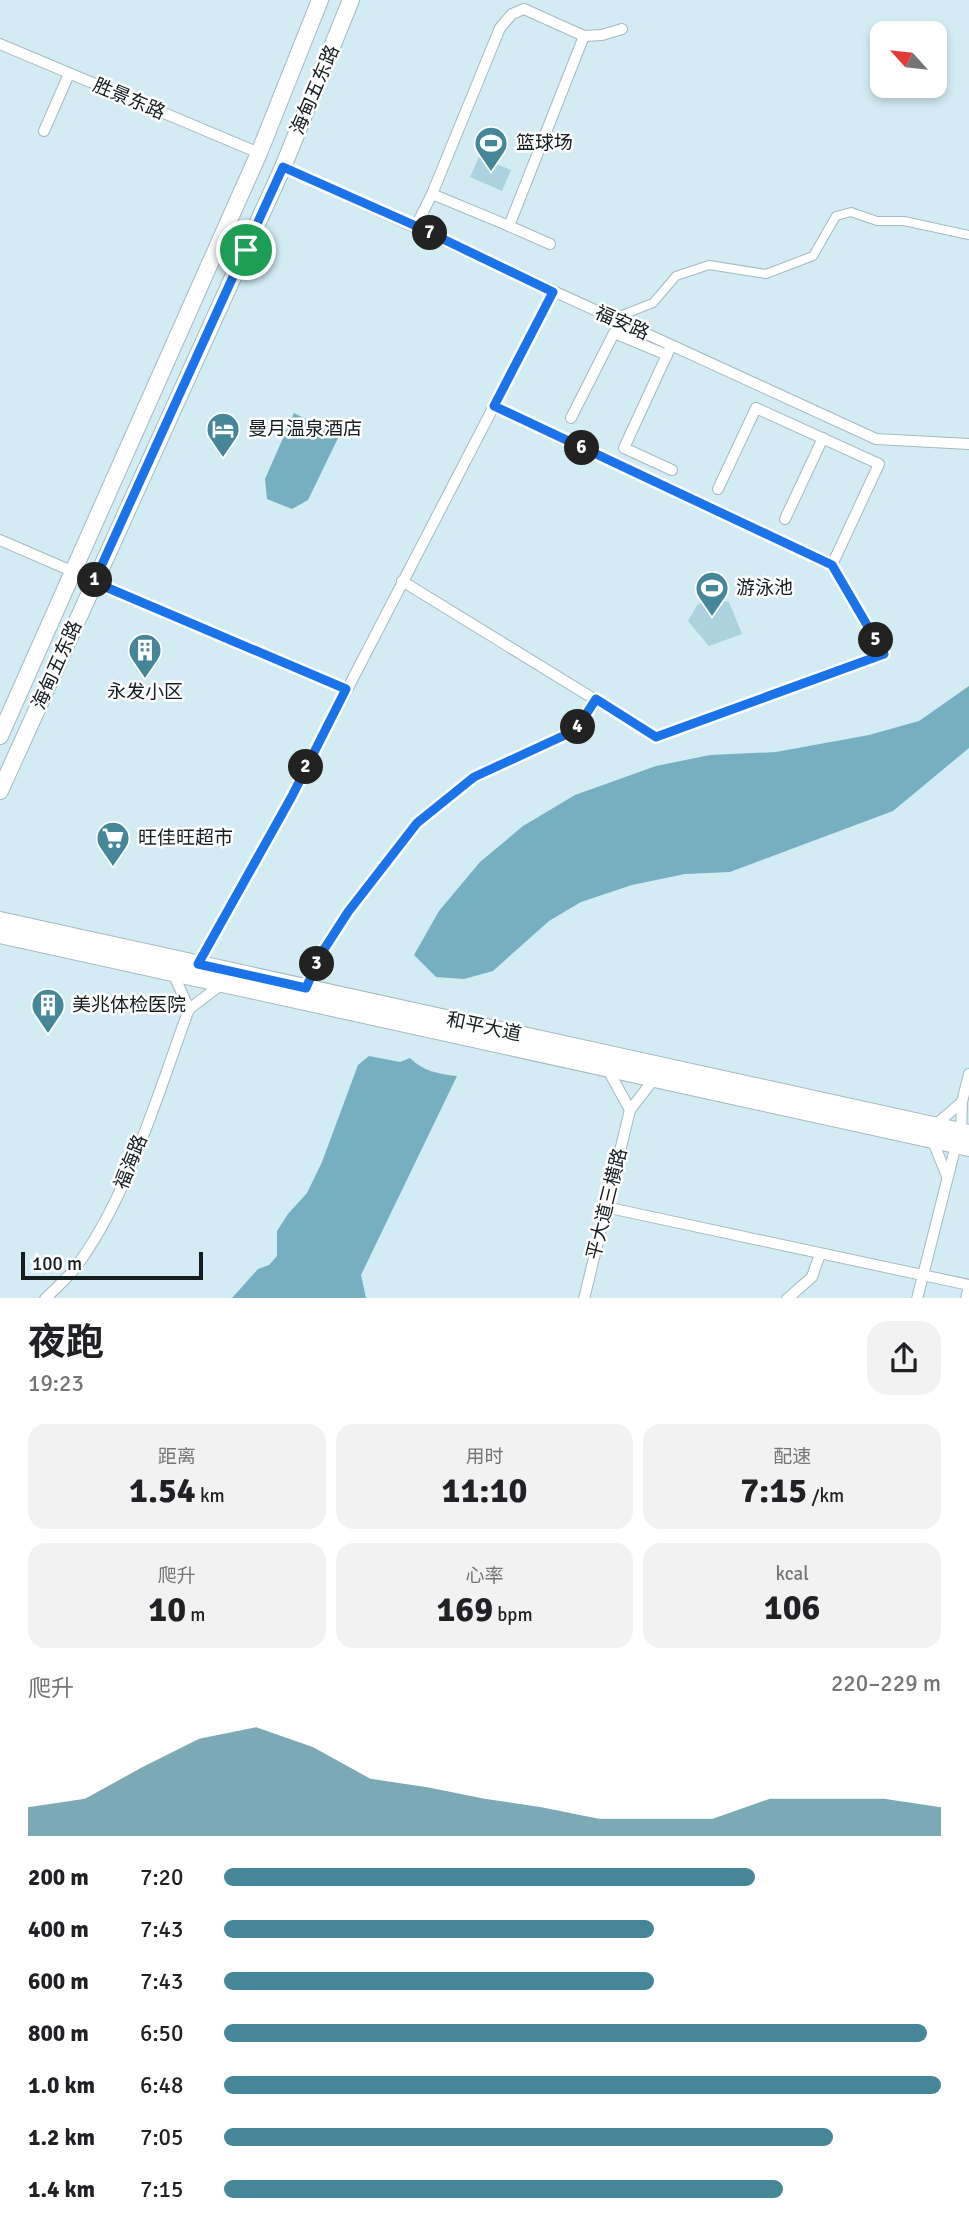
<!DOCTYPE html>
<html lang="zh">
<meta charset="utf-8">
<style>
:root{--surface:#fff;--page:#f2f2f2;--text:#202124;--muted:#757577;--accent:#458698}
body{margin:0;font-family:Signika,"Noto Sans SC",sans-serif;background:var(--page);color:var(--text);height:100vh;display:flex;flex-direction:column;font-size:26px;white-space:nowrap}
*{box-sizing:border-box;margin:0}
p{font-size:23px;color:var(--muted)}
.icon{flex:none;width:38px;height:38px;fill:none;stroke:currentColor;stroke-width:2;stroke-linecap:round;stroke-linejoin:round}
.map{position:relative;height:1298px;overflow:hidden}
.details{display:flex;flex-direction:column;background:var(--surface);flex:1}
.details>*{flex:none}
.needle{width:46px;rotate:297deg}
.tools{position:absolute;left:870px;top:21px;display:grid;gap:14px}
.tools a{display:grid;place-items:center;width:77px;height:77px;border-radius:14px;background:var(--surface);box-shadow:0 4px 10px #0003;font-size:35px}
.scale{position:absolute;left:21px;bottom:18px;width:182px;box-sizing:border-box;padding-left:7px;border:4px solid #141d1f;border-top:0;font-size:19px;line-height:24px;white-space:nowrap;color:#141d1f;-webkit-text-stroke:5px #fff;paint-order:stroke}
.pin{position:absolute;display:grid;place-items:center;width:60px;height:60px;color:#fff;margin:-30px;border:4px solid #fff;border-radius:50%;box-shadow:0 2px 7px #0007}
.km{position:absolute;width:35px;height:35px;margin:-18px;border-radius:50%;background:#222;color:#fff;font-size:19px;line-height:35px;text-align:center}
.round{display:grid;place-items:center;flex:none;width:74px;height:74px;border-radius:21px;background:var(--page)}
.summary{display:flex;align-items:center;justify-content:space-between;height:119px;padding:0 28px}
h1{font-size:38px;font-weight:700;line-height:52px}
.metrics{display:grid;grid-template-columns:repeat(3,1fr);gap:10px;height:119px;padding:7px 28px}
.metrics div{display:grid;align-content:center;border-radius:18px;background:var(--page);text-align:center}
.metrics b{font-size:35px;font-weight:700}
.metrics small{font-size:19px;font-weight:400}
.metrics p{font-size:19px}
.chart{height:196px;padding:14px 28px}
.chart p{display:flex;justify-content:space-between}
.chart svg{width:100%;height:126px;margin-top:7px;fill:var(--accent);opacity:.7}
ul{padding:0 28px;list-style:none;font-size:23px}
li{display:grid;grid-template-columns:112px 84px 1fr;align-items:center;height:52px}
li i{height:18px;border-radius:9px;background:var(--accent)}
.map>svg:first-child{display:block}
.green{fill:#abd2de}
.water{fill:#76afc0}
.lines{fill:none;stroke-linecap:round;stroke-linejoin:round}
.pedestrian-casing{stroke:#a3bac1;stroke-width:10}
.minor-casing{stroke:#a3bac1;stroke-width:12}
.primary-casing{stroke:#a3bac1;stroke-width:18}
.pedestrian{stroke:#fff;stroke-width:8}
.minor{stroke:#fff;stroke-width:10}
.primary{stroke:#fff;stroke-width:16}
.route-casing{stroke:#fff;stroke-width:14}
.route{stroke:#1a73e8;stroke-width:9}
.labels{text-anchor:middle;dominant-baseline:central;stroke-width:5;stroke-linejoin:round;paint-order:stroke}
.street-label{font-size:19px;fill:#141d1f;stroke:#fff}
.poi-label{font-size:19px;fill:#141d1f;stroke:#fff;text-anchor:start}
</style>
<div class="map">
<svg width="969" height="1299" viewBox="0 0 969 1299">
<rect width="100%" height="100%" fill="#d3ecf4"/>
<g class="green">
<path d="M479,157L511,170L502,191L470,177Z"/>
<path d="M711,597L729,602L742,634L709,646L688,621L697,605Z"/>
</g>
<g class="water">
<path d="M294,413L339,436L308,500L292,509L267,499L265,479Z"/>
<path d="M969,686V748L893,811L730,872L685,874L632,885L581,902L549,921L493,971L464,979L436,977L414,955L439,911L480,862L523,826L575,795L656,766L710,755L776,752L869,735L919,721Z"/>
<path d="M369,1056L400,1062L410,1058C423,1071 438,1074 457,1076L361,1275L366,1298H232L258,1269L269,1265L277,1256V1231L288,1214L307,1193L322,1162L358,1065Z"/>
</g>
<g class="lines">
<defs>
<path id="pedestrian" d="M612,319L653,303L676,276L709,265L766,274L813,256L836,216L851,212L877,221H904L969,235"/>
<g id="minor">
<path d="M0,44L259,153"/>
<path d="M44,131L69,74"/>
<path d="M283,167L876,439L969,444"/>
<path d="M432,194L509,226L584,36"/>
<path d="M416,226L432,194L500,28L512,14L524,9L584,36L602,35L622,29"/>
<path d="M509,226L550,244"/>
<path d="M671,346L624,448L672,470"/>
<path d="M571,418L614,333L667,355"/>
<path d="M718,489L756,408L879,464L832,565"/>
<path d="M785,519L823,438"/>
<path d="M0,540L74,572"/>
<path d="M402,581L656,737L884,654L832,565L493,406"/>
<path d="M95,582L346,689"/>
<path d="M198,964L292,796L553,292"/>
<path d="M173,973L189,1009"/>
<path d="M306,988L321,954L348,912L417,823L474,777L576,730L596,699"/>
<path d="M189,1009L222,984"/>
<path d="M607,1068L630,1110"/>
<path d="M934,1126L962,1102"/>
<path d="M961,1132L962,1102L969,1074"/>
<path d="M932,1139L947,1176"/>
<path d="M605,1207L969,1285"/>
<path d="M45,1299C54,1290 64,1281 72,1272C127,1202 158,1093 189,1009"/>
<path d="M584,1299L630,1110L654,1079"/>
<path d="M787,1299L812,1277L820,1254"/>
<path d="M917,1299L956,1145"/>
<path d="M966,1299L969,1286"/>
</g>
<g id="primary">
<path d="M0,736L259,153L320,0"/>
<path d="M0,791L283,167L351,0"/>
<path d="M0,920L969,1133"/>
<path d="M0,935L969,1148"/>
</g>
</defs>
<use href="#pedestrian" class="pedestrian-casing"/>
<use href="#minor" class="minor-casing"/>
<use href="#primary" class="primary-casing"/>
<use href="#pedestrian" class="pedestrian"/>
<use href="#minor" class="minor"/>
<use href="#primary" class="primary"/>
</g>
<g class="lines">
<defs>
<path id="route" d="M283,167L416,226L553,292L494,406L832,565L884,654L656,737L596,699L576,730L474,777L417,823L348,912L321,954L306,988L198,964L292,796L346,689L94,582Z"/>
</defs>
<use href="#route" class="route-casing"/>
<use href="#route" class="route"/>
</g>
<defs>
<symbol id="stadium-pin" viewBox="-11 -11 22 30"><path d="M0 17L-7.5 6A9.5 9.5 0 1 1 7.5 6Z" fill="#458698" stroke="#fff"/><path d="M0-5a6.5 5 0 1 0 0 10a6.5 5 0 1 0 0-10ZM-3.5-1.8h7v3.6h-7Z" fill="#fff"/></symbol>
<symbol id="hotel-pin" viewBox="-11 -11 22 30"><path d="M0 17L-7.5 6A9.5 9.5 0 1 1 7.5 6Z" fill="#458698" stroke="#fff"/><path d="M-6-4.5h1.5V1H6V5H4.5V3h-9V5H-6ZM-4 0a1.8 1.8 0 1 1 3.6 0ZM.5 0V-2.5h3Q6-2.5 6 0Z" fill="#fff"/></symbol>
<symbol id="building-pin" viewBox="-11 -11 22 30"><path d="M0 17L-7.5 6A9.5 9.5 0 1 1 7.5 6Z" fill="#458698" stroke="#fff"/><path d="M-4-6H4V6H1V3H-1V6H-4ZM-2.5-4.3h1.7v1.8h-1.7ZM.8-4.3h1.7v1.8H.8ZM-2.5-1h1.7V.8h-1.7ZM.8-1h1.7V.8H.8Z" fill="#fff"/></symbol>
<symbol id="supermarket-pin" viewBox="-11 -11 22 30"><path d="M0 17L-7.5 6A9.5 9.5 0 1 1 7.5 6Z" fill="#458698" stroke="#fff"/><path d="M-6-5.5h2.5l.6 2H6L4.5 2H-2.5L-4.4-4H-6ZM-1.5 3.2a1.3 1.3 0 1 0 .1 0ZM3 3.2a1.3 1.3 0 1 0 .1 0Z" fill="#fff"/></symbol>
</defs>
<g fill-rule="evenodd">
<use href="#stadium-pin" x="472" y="124" width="38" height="52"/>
<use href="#hotel-pin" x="204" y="410" width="38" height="52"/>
<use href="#stadium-pin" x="693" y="569" width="38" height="52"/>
<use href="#building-pin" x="126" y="631" width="38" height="52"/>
<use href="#supermarket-pin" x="94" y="819" width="38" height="52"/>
<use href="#building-pin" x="29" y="986" width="38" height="52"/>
</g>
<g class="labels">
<g class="street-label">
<text transform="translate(315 90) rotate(-67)">海甸五东路</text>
<text transform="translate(129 99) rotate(23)">胜景东路</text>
<text transform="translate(622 323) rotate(24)">福安路</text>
<text transform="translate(57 665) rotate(-66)">海甸五东路</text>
<text transform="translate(484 1027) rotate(12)">和平大道</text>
<text transform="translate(131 1162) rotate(-68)">福海路</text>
<text transform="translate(607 1204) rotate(-76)">平大道三横路</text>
</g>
<g class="poi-label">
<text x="516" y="143">篮球场</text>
<text x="248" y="429">曼月温泉酒店</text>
<text x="736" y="588">游泳池</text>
<text x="145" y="692" text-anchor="middle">永发小区</text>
<text x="138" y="838">旺佳旺超市</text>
<text x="72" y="1005">美兆体检医院</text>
</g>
</g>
</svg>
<div class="tools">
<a><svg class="needle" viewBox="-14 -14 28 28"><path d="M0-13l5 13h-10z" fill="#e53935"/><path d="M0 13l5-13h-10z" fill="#757577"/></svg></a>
</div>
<div class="scale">100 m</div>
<div class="pin" style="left:246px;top:250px;background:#1e9e55"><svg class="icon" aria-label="arrive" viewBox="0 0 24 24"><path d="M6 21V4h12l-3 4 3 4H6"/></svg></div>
<b class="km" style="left:95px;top:580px">1</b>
<b class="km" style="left:306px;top:767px">2</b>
<b class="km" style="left:317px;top:964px">3</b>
<b class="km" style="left:578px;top:727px">4</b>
<b class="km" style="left:876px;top:640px">5</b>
<b class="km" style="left:582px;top:448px">6</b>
<b class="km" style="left:430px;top:233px">7</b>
</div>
<section class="details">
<div class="summary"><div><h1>夜跑</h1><p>19:23</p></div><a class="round"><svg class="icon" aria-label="share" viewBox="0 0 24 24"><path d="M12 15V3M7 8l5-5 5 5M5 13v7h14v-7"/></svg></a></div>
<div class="metrics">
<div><p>距离</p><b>1.54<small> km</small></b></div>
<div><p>用时</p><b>11:10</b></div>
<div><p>配速</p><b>7:15<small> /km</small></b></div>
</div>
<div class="metrics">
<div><p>爬升</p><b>10<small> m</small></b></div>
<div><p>心率</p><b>169<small> bpm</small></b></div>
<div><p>kcal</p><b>106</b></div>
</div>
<div class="chart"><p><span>爬升</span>220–229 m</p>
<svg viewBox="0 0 160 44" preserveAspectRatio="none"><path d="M0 44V34L10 31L20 20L30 10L40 6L50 13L60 24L70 27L80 31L90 34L100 38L110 38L120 38L130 31L140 31L150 31L160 34V44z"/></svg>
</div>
<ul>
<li><b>200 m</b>7:20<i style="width:74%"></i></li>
<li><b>400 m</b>7:43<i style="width:60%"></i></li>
<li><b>600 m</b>7:43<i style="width:60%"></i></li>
<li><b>800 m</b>6:50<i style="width:98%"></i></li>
<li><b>1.0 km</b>6:48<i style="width:100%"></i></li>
<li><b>1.2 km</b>7:05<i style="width:85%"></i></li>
<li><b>1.4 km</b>7:15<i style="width:78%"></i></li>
</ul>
</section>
